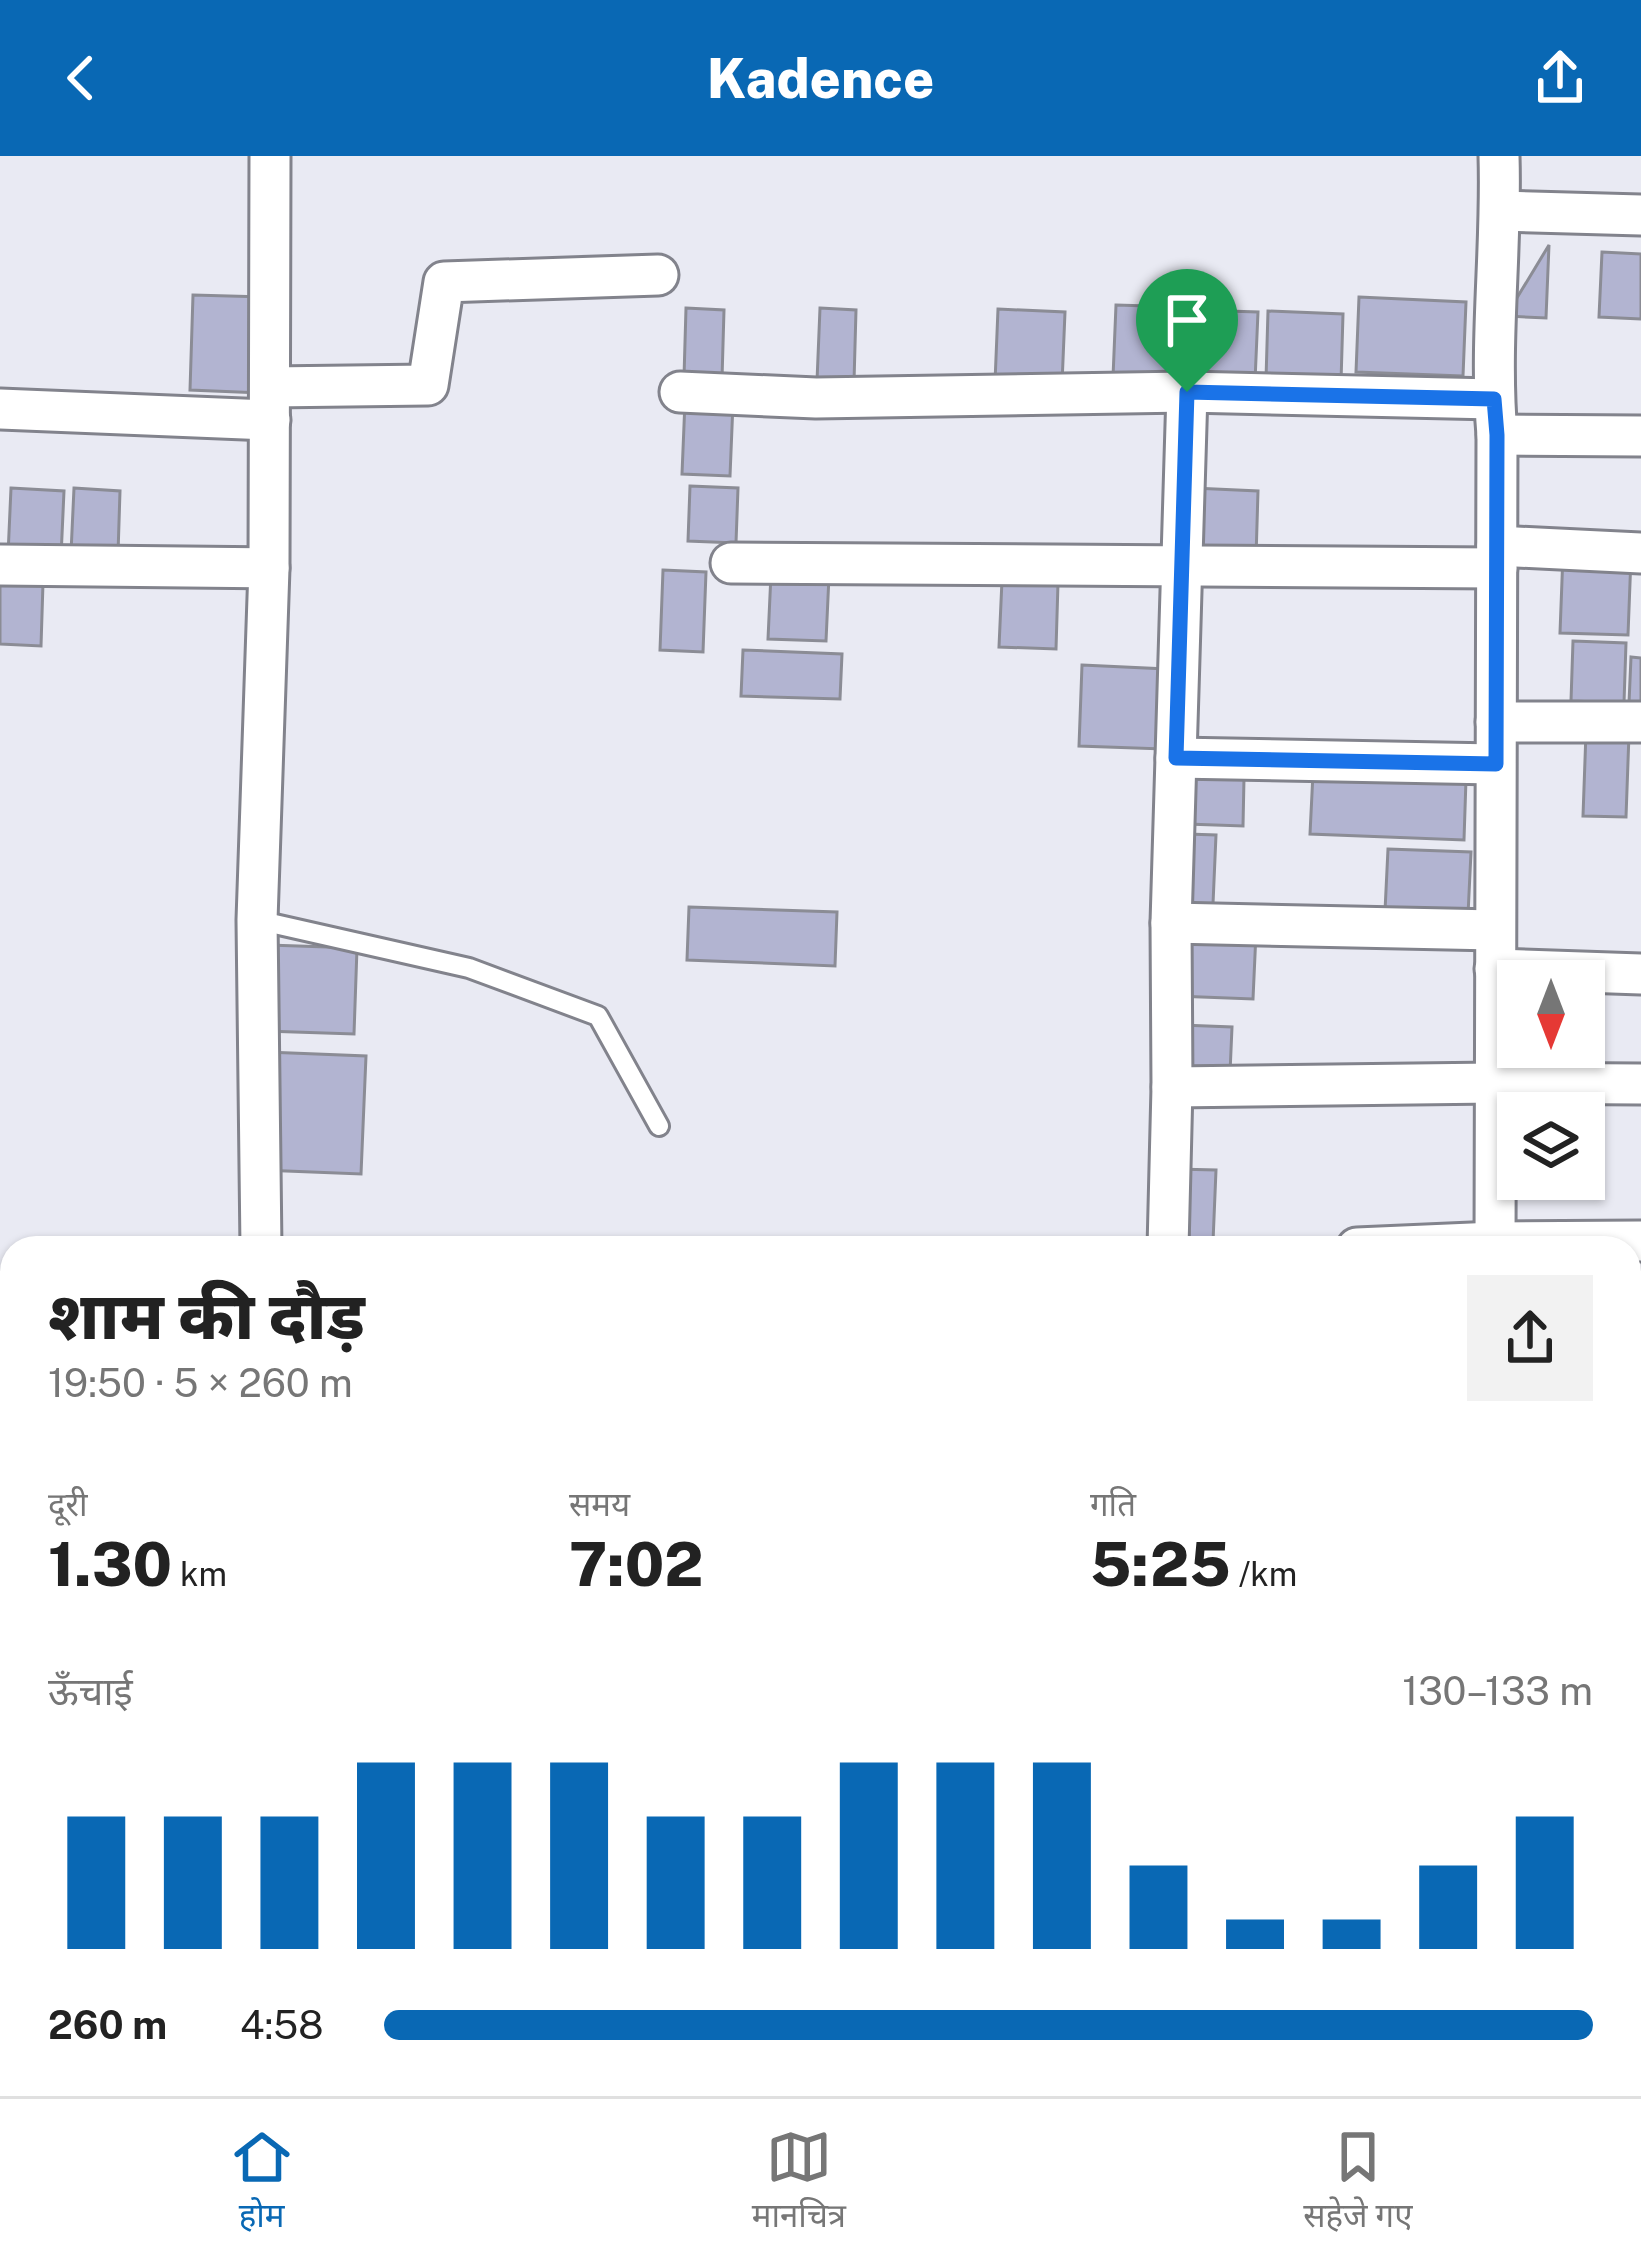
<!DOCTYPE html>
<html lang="hi">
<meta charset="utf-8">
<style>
:root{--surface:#fff;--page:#f2f2f2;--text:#222;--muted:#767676;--line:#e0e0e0;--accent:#0968b4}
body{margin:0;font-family:"Public Sans","Noto Sans Devanagari",sans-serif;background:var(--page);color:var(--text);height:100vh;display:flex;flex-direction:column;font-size:45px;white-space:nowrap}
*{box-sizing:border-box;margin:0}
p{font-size:39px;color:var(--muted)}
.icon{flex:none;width:66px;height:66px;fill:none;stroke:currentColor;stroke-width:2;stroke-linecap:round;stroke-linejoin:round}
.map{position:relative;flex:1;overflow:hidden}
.side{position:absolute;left:0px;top:1080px;width:1641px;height:861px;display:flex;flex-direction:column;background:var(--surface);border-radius:36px 36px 0 0;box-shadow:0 3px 9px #0004}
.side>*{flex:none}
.needle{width:78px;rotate:180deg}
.buttons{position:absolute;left:1497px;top:804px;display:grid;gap:24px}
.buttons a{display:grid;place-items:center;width:108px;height:108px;border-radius:0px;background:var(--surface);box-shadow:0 3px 9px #0004;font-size:60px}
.pin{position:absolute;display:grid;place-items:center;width:102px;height:102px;color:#fff;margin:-123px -51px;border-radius:50% 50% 50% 0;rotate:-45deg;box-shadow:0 0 12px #0007}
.pin .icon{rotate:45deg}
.round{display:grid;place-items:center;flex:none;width:126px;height:126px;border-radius:0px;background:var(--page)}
.overview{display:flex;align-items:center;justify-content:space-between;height:204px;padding:0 48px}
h1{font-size:66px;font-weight:800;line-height:90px}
.metrics{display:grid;grid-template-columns:repeat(3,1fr);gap:18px;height:204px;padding:12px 48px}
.metrics div{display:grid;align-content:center}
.metrics b{font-size:60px;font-weight:800}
.metrics small{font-size:33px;font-weight:400}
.metrics p{font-size:33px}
.chart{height:336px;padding:24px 48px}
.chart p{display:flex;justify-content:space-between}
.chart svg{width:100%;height:216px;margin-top:12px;stroke:var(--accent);stroke-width:6}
ul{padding:0 48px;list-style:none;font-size:39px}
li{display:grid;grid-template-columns:192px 144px 1fr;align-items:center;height:90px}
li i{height:30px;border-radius:15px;background:var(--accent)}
header{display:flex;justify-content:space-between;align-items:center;height:156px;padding:0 48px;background:var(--accent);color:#fff;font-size:54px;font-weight:800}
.menu{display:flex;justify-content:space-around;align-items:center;height:168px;border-top:3px solid var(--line);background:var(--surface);font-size:33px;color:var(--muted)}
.menu a{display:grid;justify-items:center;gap:6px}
.menu .current{color:var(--accent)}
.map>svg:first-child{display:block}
.building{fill:#b2b4d1;stroke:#8b8c95;stroke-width:3}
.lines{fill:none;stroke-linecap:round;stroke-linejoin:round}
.lane-casing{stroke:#82838c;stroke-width:24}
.street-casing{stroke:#82838c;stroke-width:45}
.lane{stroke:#fff;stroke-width:18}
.street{stroke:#fff;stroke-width:39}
.route-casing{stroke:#fff;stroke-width:24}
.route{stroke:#1a73e8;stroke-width:15}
</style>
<header><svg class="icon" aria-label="back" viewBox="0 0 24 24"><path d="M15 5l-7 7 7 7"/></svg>Kadence<svg class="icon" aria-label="share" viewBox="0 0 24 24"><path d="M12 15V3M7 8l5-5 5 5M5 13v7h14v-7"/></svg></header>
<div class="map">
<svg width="1641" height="1940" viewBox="0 0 1641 1940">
<rect width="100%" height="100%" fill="#e9eaf3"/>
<g class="building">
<path d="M1549,89L1546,162L1506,160Z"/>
<path d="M1602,96L1641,98V163L1599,161Z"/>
<path d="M193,139L265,141L261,237L190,234Z"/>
<path d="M1359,141L1466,146L1463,220L1356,216Z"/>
<path d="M1116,149L1180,151L1177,224L1113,221Z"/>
<path d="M686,152L724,154L722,223L684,221Z"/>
<path d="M820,152L856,154L854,226L817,225Z"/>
<path d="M998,153L1065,156L1062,228L995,226Z"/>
<path d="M1196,154L1258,156L1255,225L1193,223Z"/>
<path d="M1268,155L1343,158L1341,226L1266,223Z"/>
<path d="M685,245L733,247L730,320L682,318Z"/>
<path d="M690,330L738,332L736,387L688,385Z"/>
<path d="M11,332L64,335L61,401L8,399Z"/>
<path d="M74,332L120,335L118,398L71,397Z"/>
<path d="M1193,332L1258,335L1256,402L1191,400Z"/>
<path d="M1563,398L1631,401L1628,479L1560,477Z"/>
<path d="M663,414L706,416L703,496L660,494Z"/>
<path d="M771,418L829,420L826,485L768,483Z"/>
<path d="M1002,424L1058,427L1056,493L999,491Z"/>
<path d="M0,425L43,427L41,490L0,488Z"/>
<path d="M1573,485L1626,487L1624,547L1571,545Z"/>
<path d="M743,494L842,498L840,543L741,540Z"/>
<path d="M1631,501L1641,502V547H1629Z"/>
<path d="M1082,509L1166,513L1163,593L1079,590Z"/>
<path d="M1586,576L1629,578L1626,661L1583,660Z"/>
<path d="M1313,617L1466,623L1464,684L1310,678Z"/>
<path d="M1189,620L1244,622L1243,670L1187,668Z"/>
<path d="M1187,678L1216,679L1213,748L1184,747Z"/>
<path d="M1388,693L1471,696L1468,759L1385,755Z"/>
<path d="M689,751L837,756L835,810L687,804Z"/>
<path d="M1179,774L1256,777L1253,843L1176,840Z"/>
<path d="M268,789L357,792L354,878L265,875Z"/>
<path d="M1181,869L1232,871L1230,917L1179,916Z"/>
<path d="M266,896L366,900L361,1018L262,1014Z"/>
<path d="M1175,1013L1216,1014L1213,1086L1172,1085Z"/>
<path d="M613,1929H664V1940L613,1939Z"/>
</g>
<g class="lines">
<defs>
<path id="lane" d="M257,764L469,812L598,860L659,970"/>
<g id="street">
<path d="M1501,55L1641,59"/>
<path d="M270,231L428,229L444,126L658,119"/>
<path d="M680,236L816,242L1187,236L1494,243"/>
<path d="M0,253L270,264"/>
<path d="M1497,279L1641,280"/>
<path d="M1497,390L1641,397"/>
<path d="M731,407L1497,412"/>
<path d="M0,409L269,412"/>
<path d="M1496,566H1641"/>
<path d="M1176,602L1495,608"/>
<path d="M1171,767L1495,774"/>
<path d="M1495,813L1641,818"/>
<path d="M1172,931L1495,927L1641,928"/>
<path d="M261,1092L257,764L269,412L270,0"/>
<path d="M1168,1092L1172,931L1171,767L1187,236"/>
<path d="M1357,1092L1495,1086L1641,1085"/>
<path d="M1495,1092L1497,279C1489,186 1502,93 1499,0"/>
<path d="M1629,1252H1641"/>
<path d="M0,1545H12"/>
<path d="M0,1852H12"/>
<path d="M552,1929V1940"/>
<path d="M963,1929V1940"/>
<path d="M1563,1929L1572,1934L1641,1933"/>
<path d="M1321,1940V1929"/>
</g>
</defs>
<use href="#lane" class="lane-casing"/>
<use href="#street" class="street-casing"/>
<use href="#lane" class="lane"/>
<use href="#street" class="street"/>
</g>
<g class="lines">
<defs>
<path id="route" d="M1187,236L1494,243L1497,279L1496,608L1176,602Z"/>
</defs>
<use href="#route" class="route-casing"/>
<use href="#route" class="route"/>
</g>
</svg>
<div class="buttons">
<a><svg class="needle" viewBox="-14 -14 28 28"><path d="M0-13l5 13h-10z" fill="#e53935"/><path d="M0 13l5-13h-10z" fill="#767676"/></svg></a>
<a><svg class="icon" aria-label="layers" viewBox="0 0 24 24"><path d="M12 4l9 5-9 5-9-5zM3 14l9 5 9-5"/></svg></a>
</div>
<div class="pin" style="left:1187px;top:236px;background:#1e9e55"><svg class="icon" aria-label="arrive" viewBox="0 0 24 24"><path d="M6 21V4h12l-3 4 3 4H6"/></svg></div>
<section class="side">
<div class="overview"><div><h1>शाम की दौड़</h1><p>19:50 · 5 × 260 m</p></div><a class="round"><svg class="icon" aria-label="share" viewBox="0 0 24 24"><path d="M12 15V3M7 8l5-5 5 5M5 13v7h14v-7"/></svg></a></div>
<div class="metrics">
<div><p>दूरी</p><b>1.30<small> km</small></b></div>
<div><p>समय</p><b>7:02</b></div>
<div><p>गति</p><b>5:25<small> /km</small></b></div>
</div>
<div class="chart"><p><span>ऊँचाई</span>130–133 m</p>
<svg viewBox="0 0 160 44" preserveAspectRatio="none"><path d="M5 44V17M15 44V17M25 44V17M35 44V6M45 44V6M55 44V6M65 44V17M75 44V17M85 44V6M95 44V6M105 44V6M115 44V27M125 44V38M135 44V38M145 44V27M155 44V17"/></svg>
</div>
<ul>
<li><b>260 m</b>4:58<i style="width:100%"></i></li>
</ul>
</section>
</div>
<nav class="menu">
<a class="current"><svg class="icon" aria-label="home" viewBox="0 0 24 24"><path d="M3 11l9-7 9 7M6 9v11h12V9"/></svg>होम</a>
<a><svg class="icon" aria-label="map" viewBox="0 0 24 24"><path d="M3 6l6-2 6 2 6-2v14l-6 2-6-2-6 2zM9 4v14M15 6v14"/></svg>मानचित्र</a>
<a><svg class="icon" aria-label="saved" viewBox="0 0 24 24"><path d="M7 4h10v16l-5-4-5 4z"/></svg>सहेजे गए</a>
</nav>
